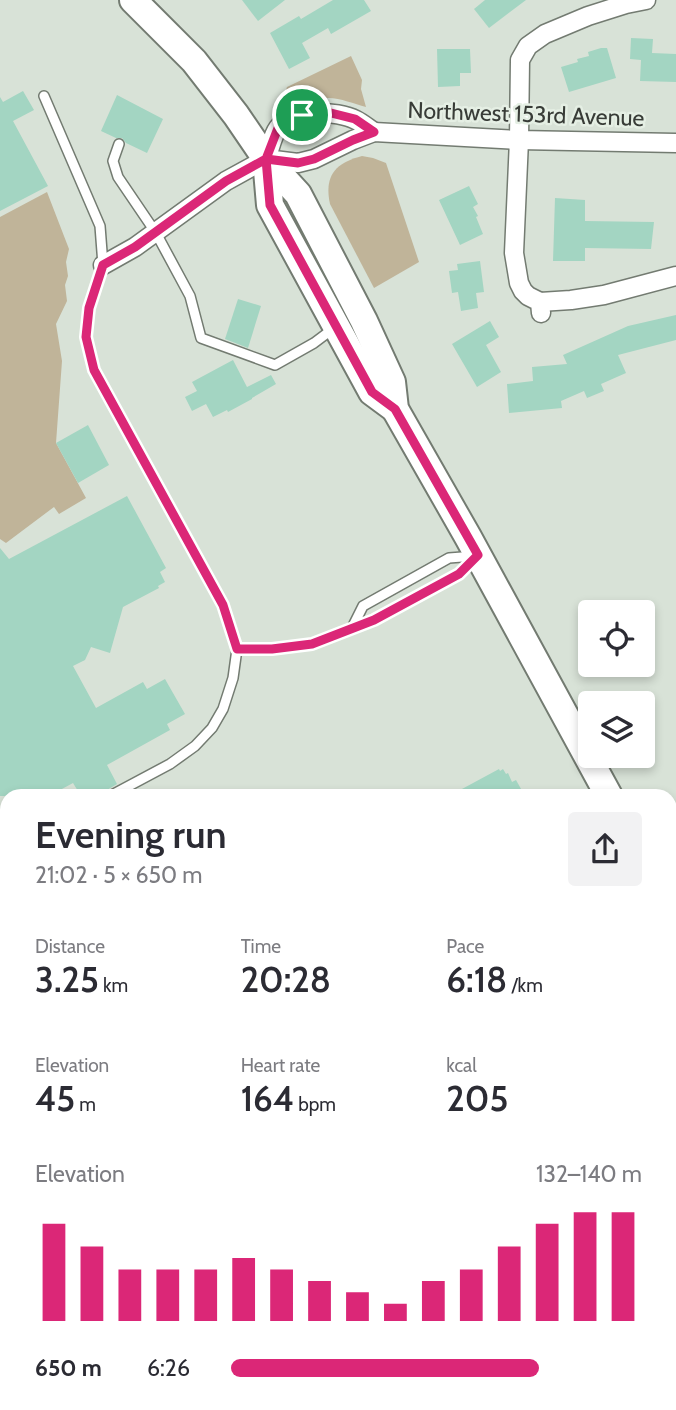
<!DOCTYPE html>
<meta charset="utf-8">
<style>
:root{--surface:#fff;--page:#f2f2f3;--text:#2b2b33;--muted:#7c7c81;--accent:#db2777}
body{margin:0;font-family:Cabin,sans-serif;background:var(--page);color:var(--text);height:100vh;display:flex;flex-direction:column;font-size:26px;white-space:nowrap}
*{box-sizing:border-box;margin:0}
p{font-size:23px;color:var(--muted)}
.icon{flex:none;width:38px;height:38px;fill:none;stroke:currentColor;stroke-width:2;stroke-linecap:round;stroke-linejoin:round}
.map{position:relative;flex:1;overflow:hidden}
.drawer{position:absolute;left:0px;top:789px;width:677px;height:621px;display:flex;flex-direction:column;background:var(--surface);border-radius:21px 21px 0 0;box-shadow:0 4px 10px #0003}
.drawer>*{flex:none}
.buttons{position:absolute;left:578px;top:600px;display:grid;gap:14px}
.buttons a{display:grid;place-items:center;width:77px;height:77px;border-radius:7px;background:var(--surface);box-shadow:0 4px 10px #0003;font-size:35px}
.pin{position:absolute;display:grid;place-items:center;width:60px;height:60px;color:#fff;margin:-30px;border:4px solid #fff;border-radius:50%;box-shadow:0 2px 7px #0007}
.round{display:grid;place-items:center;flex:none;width:74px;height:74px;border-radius:7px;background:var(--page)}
.overview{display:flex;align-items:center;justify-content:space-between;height:119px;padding:0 35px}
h1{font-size:38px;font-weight:600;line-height:52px}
.metrics{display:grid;grid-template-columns:repeat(3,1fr);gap:10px;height:119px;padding:7px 35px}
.metrics div{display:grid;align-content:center}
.metrics b{font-size:35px;font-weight:600}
.metrics small{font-size:19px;font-weight:400}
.metrics p{font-size:19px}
.chart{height:196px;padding:14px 35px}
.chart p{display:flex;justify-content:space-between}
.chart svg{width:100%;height:126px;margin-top:7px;stroke:var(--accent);stroke-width:6}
ul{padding:0 35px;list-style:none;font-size:23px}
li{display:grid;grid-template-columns:112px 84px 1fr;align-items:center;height:52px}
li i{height:18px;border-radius:9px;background:var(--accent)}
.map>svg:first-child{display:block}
.green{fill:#c0b499}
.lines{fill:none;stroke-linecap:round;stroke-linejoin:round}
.stream{stroke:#599091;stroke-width:5}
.building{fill:#a3d5c2}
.service-casing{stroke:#737b71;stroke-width:12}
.minor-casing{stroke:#737b71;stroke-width:21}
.secondary-casing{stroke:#737b71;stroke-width:30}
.service{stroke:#fff;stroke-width:9}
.minor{stroke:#fff;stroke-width:18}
.secondary{stroke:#fff;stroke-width:26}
.route-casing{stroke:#fff;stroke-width:14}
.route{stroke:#db2777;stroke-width:9}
.labels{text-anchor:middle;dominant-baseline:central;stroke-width:5;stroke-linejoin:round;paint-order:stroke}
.street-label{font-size:23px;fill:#383c37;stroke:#e5efe4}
</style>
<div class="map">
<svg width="676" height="1410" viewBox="0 0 676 1410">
<rect width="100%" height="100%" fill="#d8e2d7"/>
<g class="green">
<path d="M351,56L362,80L361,89L366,107C354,104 341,98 328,98C315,99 302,102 289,102L286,90L287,87Z"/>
<path d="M362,156L373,158L386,163L419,262L374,288L330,204C324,176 335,163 362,156Z"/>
<path d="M47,192L69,249L66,262L68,276L65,285L67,301L56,324L62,361L56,443L86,498L59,514L54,507L6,543L0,539V217Z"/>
<path d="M670,1197L676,1199V1326L671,1329Z"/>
</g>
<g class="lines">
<path class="stream" d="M670,1250L676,1251"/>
</g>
<g class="building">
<path d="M242,0H285L258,21Z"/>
<path d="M333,0H364L371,11L331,34L328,28L302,43L310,58L289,69L270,33L299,16L301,19Z"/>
<path d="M485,0H526L489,28L474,9Z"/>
<path d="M631,38L653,39L652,53L676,54V82L640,81L641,60L630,59Z"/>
<path d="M601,48H607L616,78L569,92L561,67L578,62L577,59L589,56L588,52Z"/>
<path d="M437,49H470L471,73H460V86L438,87Z"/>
<path d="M23,91L34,110L13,121L48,186L0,211V97L3,102Z"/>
<path d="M117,95L163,119L147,153L126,143L122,138H116L101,131Z"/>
<path d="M469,186L478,204L473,207L478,216L476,217L483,234L460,245L439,200Z"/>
<path d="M555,198L585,200V221L654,222L651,249L585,248V261H553Z"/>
<path d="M480,261L484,292L476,293L478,308L461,311L458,292L452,293L449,271L458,270L457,264Z"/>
<path d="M238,299L261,306L248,348L225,339Z"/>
<path d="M676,315V340L618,355L626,373L601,384L604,391L587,398L584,391L561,401L562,408L509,413L507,384L533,381L532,367L567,364L563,355L628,326Z"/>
<path d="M490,321L499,337L486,345L501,372L477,387L452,344Z"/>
<path d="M233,360L247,387L271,375L276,384L252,398V399L228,412L227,410L213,417L206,404L192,411L185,397L197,391L192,382Z"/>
<path d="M88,425L109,465L78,483L56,443Z"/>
<path d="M127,496L166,568L160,572L165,582L158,586L159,588L123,607L110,653L91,647L85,660L73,666L96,708L143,682L147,689L165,679L185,714L167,724L170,730L107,765L117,784L107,790L100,796H81L73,783L49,796H0V548L9,559Z"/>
<path d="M499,769L500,771L503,769L506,774L508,773L512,782L516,780L525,796H449Z"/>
</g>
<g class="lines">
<defs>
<g id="service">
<path d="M44,96L100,226L103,265L89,308L86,337L94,370L223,605L237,649L233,678L223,709L212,728L195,746L170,764L110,796"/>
<path d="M119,144L113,161L118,177L156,233L190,296L201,338L275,365L314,343L334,328"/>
<path d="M352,628L363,606L449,558L475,556"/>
<path d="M237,649H272L312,644L374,620L459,574L475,558"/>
<path d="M0,974L7,988"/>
<path d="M670,1133L676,1144"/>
<path d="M0,1152L7,1150"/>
<path d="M0,1348H7"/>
<path d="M306,1410L314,1404"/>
</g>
<g id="minor">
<path d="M266,159C270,150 272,136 278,128C292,109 337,110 356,120C362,123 368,128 374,132"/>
<path d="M103,265L135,247L226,181L266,159L298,163L314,159L353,140L374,132L519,140L676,143"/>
<path d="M540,302L571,300L604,295L676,276"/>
<path d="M541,313L540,302L528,296L523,291L519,283L514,253L519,140L520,60L528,46L545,34L588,16L626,4L646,0"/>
</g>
<g id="secondary">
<path d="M133,0L194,61L236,115L266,159L298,194L364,321L392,382L395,409L468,537L609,796"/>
<path d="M266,159L270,205L372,392L395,409"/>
<path d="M670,924L676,940"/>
</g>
</defs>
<use href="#service" class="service-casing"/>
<use href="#minor" class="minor-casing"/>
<use href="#secondary" class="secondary-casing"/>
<use href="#service" class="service"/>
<use href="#minor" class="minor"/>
<use href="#secondary" class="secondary"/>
</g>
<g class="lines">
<defs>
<path id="route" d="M302,115L290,118L278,128L266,159L226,181L135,247L103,265L89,308L86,337L94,370L223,605L237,649H272L312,644L374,620L459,574L478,555L395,409L372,392L270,205L266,159L298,163L314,159L353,140L374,132L355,119L327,112L302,115"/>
</defs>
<use href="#route" class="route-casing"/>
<use href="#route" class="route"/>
</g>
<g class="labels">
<g class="street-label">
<text transform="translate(526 114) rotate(2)">Northwest 153rd Avenue</text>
</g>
</g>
</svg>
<div class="buttons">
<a><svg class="icon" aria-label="locate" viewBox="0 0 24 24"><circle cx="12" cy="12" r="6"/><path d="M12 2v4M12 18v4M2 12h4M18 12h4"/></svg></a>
<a><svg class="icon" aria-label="layers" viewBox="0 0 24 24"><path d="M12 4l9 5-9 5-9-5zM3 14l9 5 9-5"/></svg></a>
</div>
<div class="pin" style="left:302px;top:115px;background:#1e9e55"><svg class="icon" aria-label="arrive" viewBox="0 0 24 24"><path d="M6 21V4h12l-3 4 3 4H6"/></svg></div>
<section class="drawer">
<div class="overview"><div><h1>Evening run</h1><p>21:02 · 5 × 650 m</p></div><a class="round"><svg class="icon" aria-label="share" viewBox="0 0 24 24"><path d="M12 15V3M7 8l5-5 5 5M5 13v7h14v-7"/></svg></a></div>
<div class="metrics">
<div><p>Distance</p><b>3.25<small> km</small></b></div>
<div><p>Time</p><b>20:28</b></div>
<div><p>Pace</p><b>6:18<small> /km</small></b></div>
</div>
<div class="metrics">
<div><p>Elevation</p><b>45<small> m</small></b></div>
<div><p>Heart rate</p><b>164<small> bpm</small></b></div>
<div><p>kcal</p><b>205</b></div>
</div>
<div class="chart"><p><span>Elevation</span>132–140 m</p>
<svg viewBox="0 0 160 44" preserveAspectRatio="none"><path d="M5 44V10M15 44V18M25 44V26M35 44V26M45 44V26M55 44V22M65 44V26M75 44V30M85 44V34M95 44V38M105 44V30M115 44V26M125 44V18M135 44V10M145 44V6M155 44V6"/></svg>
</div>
<ul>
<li><b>650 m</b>6:26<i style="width:75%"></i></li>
</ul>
</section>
</div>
